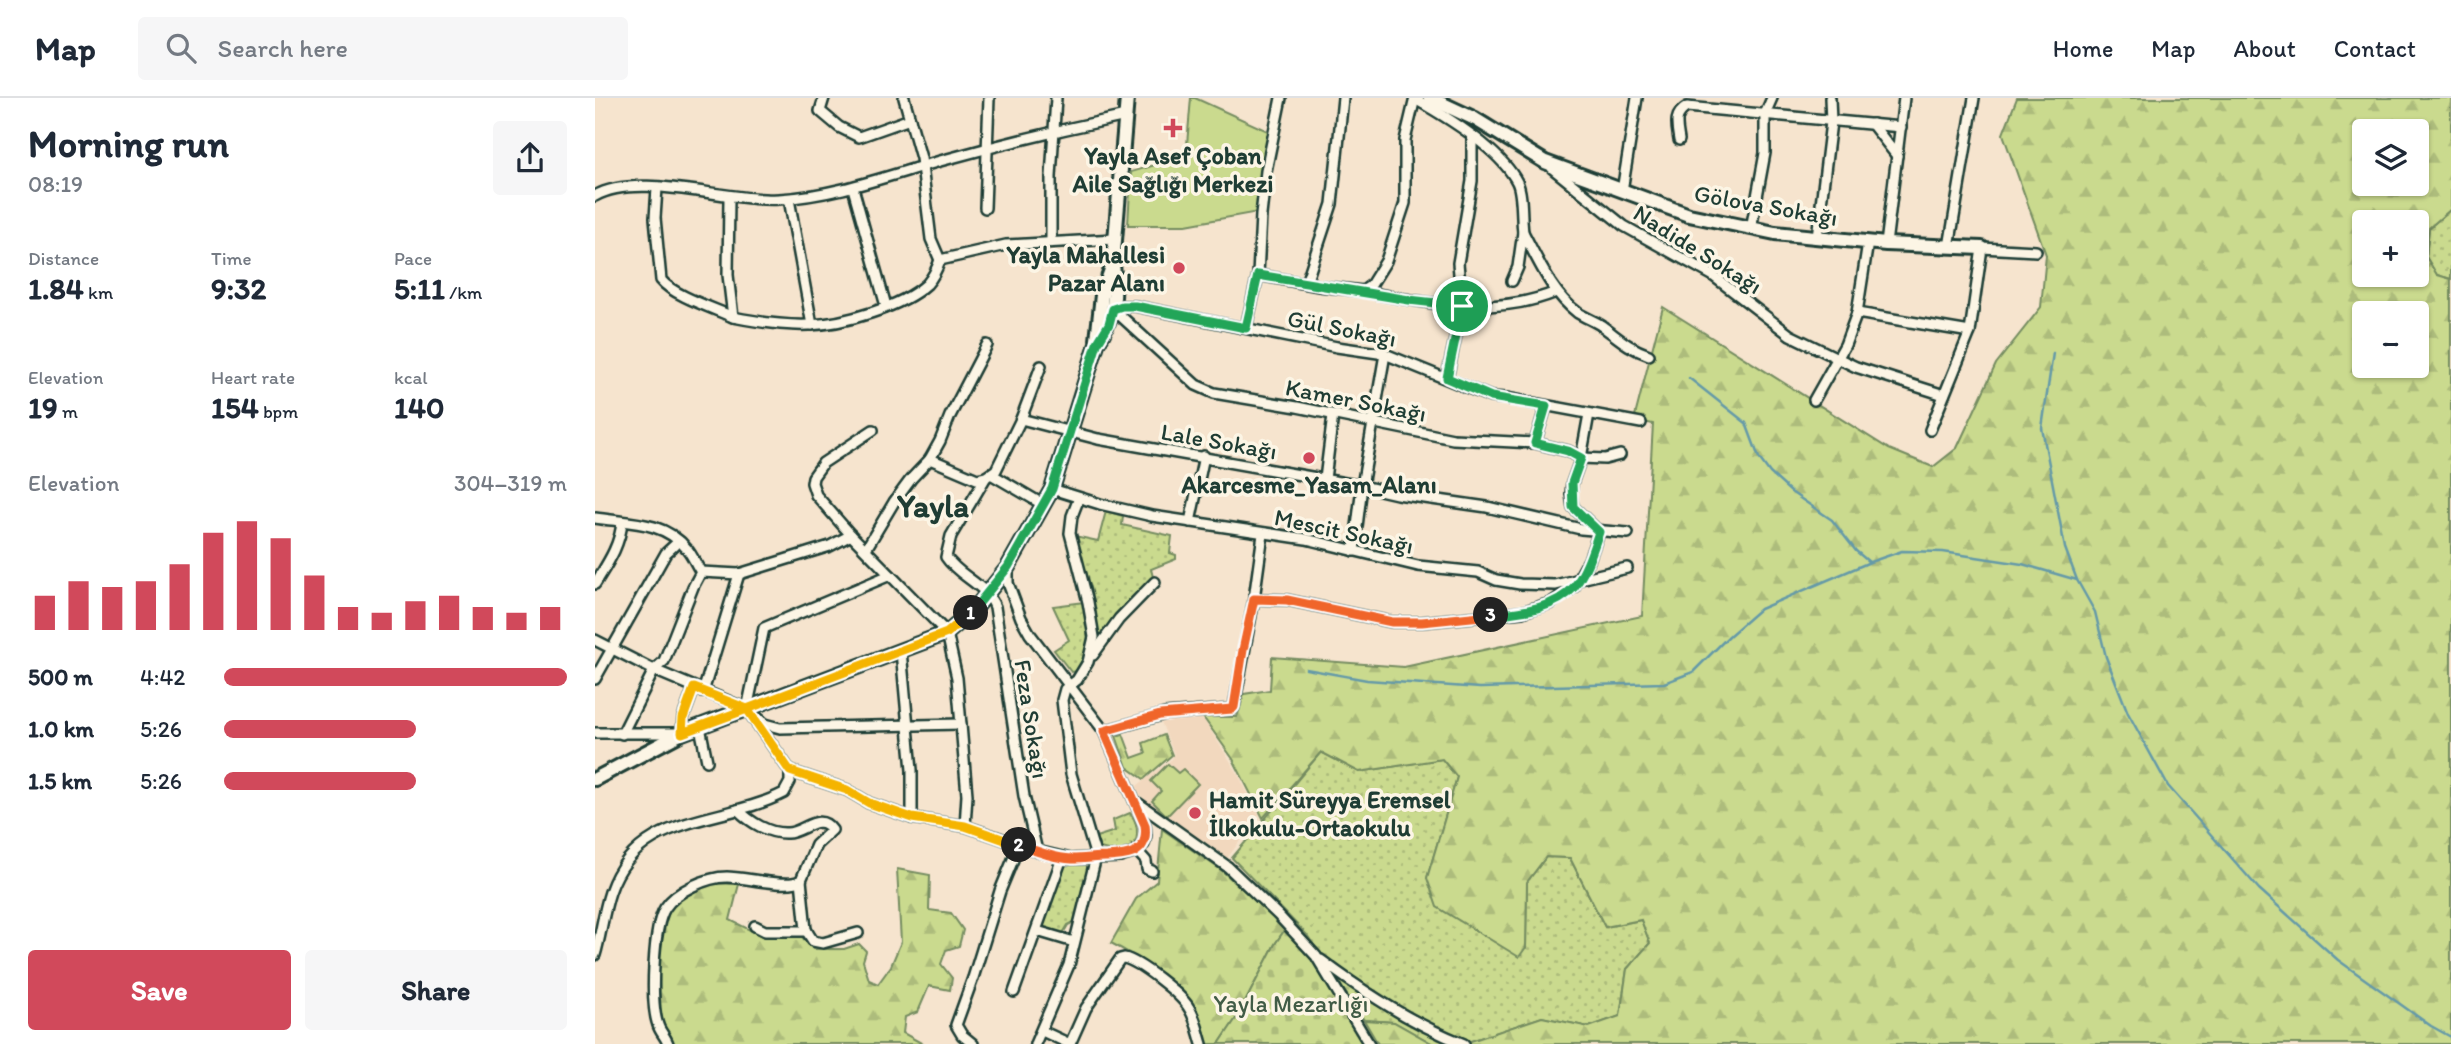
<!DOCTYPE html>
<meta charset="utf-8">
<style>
:root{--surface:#fff;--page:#f6f6f7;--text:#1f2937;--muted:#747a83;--line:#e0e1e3;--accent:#d1495b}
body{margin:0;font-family:Itim,sans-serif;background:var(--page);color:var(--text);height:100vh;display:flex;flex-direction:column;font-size:26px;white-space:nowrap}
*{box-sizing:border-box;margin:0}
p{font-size:23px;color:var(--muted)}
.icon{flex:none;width:38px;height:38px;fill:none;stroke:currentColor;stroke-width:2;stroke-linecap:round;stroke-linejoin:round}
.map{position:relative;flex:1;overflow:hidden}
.side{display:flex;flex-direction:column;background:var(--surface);width:595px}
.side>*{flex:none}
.tools{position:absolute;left:1757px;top:21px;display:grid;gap:14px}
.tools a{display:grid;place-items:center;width:77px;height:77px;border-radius:7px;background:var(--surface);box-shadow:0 2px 5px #0004;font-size:35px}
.pin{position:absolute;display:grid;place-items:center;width:60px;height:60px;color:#fff;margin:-30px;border:4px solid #fff;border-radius:50%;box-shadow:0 2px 7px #0007}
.km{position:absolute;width:35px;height:35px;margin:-18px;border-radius:50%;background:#222;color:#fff;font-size:19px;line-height:35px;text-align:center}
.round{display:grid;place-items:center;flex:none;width:74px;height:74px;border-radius:7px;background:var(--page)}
.overview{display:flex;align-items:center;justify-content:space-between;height:119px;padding:0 28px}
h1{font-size:38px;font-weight:800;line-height:52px}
.metrics{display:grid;grid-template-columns:repeat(3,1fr);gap:10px;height:119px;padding:7px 28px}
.metrics div{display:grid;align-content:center}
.metrics b{font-size:30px;font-weight:800}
.metrics small{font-size:19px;font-weight:400}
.metrics p{font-size:19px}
.chart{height:196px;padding:14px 28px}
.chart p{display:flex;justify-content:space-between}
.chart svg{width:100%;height:126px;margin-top:7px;stroke:var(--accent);stroke-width:6}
.primary-button{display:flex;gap:14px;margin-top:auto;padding:14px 28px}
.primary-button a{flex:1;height:80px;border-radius:7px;background:var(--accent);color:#fff;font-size:28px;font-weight:800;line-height:80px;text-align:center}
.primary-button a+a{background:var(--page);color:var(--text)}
ul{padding:0 28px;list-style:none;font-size:23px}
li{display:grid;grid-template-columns:112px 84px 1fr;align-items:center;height:52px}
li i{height:18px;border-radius:9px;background:var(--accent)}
header{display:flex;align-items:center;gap:42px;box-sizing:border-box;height:98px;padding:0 35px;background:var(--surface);border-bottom:2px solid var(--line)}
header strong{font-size:33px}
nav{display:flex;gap:38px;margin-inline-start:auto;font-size:24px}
.search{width:490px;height:63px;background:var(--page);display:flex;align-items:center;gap:18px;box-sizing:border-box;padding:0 24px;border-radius:7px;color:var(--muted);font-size:26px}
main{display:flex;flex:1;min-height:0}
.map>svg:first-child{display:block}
.built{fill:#f2d8be}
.grass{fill:url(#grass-dots);stroke:#748c61;stroke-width:2}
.forest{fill:url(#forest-firs);stroke:#748c61;stroke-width:2;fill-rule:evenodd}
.cemetery{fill:url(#cemetery-stones);stroke:#748c61;stroke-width:2}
.park{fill:#cada8e;stroke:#748c61;stroke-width:2}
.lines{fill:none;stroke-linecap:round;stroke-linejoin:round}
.stream{stroke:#659aa8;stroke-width:2.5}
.street-casing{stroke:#1f3d34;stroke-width:14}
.secondary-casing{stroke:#1f3d34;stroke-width:18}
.street{stroke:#fcf5e5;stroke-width:9}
.secondary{stroke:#fcf5e5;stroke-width:12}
.split-1-casing{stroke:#fff;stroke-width:14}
.split-2-casing{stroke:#fff;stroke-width:14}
.split-3-casing{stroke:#fff;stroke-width:14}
.split-4-casing{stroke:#fff;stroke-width:14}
.split-1{stroke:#22a559;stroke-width:9}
.split-2{stroke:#f5b400;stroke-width:9}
.split-3{stroke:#f0652b;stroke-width:9}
.split-4{stroke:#22a559;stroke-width:9}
.poi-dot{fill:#d1495b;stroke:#fcf5e5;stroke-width:2.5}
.labels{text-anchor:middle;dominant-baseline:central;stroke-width:7;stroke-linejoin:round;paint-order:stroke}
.poi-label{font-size:24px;font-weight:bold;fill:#1f3d34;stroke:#fcf5e5}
.street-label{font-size:24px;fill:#1f3d34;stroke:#fcf5e5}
.park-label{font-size:24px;fill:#415c46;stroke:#fcf5e5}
.district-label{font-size:32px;font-weight:bold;fill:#1f3d34;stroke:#fcf5e5}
</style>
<header>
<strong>Map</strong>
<div class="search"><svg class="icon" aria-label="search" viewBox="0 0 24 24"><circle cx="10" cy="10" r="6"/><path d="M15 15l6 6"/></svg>Search here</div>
<nav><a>Home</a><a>Map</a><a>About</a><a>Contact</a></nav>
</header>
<main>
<section class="side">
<div class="overview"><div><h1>Morning run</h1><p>08:19</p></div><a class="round"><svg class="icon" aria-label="share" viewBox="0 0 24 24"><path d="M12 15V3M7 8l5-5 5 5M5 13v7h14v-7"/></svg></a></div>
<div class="metrics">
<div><p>Distance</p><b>1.84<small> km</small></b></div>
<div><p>Time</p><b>9:32</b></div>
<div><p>Pace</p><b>5:11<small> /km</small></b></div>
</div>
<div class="metrics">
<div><p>Elevation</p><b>19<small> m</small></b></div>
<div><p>Heart rate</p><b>154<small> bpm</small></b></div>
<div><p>kcal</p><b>140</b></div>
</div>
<div class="chart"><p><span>Elevation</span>304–319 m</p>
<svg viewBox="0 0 160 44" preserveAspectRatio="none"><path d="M5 44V32M15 44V27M25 44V29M35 44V27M45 44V21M55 44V10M65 44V6M75 44V12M85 44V25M95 44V36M105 44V38M115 44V34M125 44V32M135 44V36M145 44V38M155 44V36"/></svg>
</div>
<ul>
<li><b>500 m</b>4:42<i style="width:100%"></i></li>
<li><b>1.0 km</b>5:26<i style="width:56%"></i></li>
<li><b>1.5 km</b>5:26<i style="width:56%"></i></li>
</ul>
<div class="primary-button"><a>Save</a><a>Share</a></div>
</section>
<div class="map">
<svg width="1856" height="946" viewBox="0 0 1856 946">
<defs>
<pattern id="grass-dots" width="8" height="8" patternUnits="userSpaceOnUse" patternTransform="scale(1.75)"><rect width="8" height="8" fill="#cada8e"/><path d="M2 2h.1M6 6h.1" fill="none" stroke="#adbc7b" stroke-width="1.8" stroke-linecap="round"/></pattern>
<pattern id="forest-firs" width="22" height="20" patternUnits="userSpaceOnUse" patternTransform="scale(1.75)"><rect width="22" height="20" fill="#cada8e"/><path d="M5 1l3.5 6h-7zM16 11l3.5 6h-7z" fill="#adbc7b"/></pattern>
<pattern id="cemetery-stones" width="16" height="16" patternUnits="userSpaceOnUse" patternTransform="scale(1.75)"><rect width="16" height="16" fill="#cada8e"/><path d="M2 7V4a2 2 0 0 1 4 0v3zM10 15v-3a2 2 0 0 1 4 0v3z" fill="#adbc7b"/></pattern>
</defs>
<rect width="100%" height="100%" fill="#f6e4ce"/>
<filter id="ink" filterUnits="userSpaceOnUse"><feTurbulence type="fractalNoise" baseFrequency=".0143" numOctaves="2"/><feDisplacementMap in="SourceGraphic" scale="14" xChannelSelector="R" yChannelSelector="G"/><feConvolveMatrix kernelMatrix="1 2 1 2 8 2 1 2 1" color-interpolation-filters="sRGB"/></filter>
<g filter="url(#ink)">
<path class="built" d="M592,618L607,619L642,674L664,717L631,762L563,717L539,690L577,661L579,656L566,624Z"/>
<g class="grass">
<path d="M1856,111V181L1842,177L1831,159L1834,130Z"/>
<path d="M511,413L528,418L527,427L577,438L575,455L581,457V461L556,471L558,479L524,515L507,541H504L497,493L480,438L503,443Z"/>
<path d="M489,504C493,529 497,551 483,573L476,574L459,552L474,542L458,508Z"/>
<path d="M726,654L764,674L847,661L862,679L832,780L931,849L932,784L951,759L975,760L1010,829L1046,822L1055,845L1032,871L1025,918L994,929L947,919L867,946H838L799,924L769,922L712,837L637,760Z"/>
<path d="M535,715C544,726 547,749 528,753C521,755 512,752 505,750L501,739L520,733L518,722Z"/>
<path d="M471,767H492L493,772L479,824L473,827L467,837L450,833L448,827L467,770Z"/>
</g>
<g class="forest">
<path d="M1422,0H1856V111L1834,130L1831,159L1842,177L1856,181V946H867L947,919L994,929L1025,918L1032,871L1055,845L1046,822L1010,829L975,760L951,759L932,784L931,849L924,859L842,809L832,780L862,679L847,661L764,674L726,654L668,720L638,661L608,619H642L649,596L675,592L677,559L809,569L1047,518L1058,326L1039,322L1068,209L1294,351L1338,369L1362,350L1401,266L1446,209L1451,157L1408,36ZM1769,33H1822V86H1769ZM1769,124H1822V177H1769ZM1769,215H1822V268H1769Z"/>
<path d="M528,636L537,660L551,655L548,645L569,637L577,657L549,681L532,669L521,638Z"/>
<path d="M567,731L626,772L691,830L680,846L644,916L624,946H604L610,935C606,926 603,917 599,909C586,886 539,857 516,845L541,801L562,783Z"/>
<path d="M302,771L335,777L334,812L356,815L368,832L364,848L351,852L346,866L357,880L355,892L334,888L323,914L310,919L308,935L328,946H73L60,916L65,826L76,803L110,785L144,786L135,822L167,838L207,839L218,851H249L264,846L271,853L268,863L274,882L283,886L296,868L306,844Z"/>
<path d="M769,922L799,924L838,946H783Z"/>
</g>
<path class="cemetery" d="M691,830L708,847L770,946H624L644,916L680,846Z"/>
<g class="park">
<path d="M596,0H600L675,34L663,114L591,127H533L536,74L591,58Z"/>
<path d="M573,666L583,675L588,671L603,686L572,718L557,703L566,693L556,683Z"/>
</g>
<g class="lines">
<g class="stream">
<path d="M1458,255L1447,330L1470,450L1482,482L1500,514L1511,559L1533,615L1573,688L1664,791L1743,862L1836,928L1856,939"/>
<path d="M1094,280L1151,325L1164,360L1175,375L1196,394L1237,422L1261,453L1274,464"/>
<path d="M711,571L772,582L885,590L1069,585L1098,574L1134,538L1165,511L1275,464L1307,453L1348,454L1427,466L1482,482"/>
</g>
<defs>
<g id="street">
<path d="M229,0L225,13L244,29L264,39L315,21"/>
<path d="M309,0L326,60L336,141L345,162L411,147L520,141"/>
<path d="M820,1C852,19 905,51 922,84C928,96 926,120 928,134"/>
<path d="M1277,26L1302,58"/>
<path d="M1084,42C1082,28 1078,17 1092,9L1306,29"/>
<path d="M957,70L1029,128L1117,177L1195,237L1261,269L1349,297"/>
<path d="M62,90L60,120L66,182C79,198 118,210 138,219"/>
<path d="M258,90L291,208"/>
<path d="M1027,93L1042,0"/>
<path d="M0,98C43,73 133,104 184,101C239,98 292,78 345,63C406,46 468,31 531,18"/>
<path d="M134,100L133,177L138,219C163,224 188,228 214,227C248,226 307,209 332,186C338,179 342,171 345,162"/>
<path d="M194,101L217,227"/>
<path d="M390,110L394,0"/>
<path d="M1156,131L1170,55V16L1177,0"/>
<path d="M1222,139L1236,24L1235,0"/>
<path d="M456,144V79L461,0"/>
<path d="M1291,146L1309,0"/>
<path d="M1354,149L1379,0"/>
<path d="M663,177L724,188L768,193L776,187L791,163L810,105V42L820,0"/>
<path d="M917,183L923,169L928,134C943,162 957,196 983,215C991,220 1000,223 1007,228C1025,241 1032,249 1054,257"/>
<path d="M711,185L737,106L748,0"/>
<path d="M768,193C831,206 900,219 961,194"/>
<path d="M518,211L601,287L619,295L702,309L858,341L940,345L973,353L986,360L1010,361L1025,357"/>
<path d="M518,211L527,208H540L742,249L790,256L896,299L911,300L1046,325"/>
<path d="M1262,215L1375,234"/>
<path d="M651,230L663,177L666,117L671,73L686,0"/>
<path d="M852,280L867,208L863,165L877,83V39"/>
<path d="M1219,302L1250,247L1262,215L1273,144"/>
<path d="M426,321L503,341L767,388L802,396L892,409L986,431L1033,435"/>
<path d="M278,332L228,365L218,379L217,385L221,397L256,437L352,535L362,580L372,697L370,728"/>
<path d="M1335,332L1375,234L1387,150L1441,153"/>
<path d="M940,345L951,308"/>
<path d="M335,361L382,381L391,379L401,372L426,321L446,268"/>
<path d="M396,376L449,407"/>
<path d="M391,379L356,438L351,459C364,479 391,486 400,509L429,698L442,753"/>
<path d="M730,381L738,317"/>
<path d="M457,391L505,406L557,418L711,441L823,468L883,474L901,482L925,486L960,487L1032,470"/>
<path d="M0,420C32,425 69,422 92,451C98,458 101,467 106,474L144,476L235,448L256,437"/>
<path d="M595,424L609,358"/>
<path d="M271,451L299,404L316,381L335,361L345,343L355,318L392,247"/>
<path d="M759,453L767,388L790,256"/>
<path d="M0,486C12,466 25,448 27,424"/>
<path d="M659,501L692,502L797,524H827L927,514L956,505L979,489L994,462L1004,434L978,409L976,396L977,385L986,360L994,316"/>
<path d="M0,542L59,572L152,611L170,626L185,630L366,626"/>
<path d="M306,553L317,672V720"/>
<path d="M498,557L524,521L560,484"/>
<path d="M0,581L71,455L84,443"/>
<path d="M108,594L144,476"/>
<path d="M152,611L195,673L252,692L274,705L317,720L370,728L442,753L476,761L525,759L538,755L549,746L551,737L550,727L509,633L435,536L426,520L413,485V469"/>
<path d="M152,611L169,530L295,477"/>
<path d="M105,629L112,663"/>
<path d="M509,633L570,616L637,611L639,609L659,501L668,436"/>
<path d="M0,635H87L88,620L99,590"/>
<path d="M27,636L59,572L69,563L98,489L106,474"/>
<path d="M540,703L633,769L683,817L721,858L774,946"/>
<path d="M542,753L551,763L552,771L557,773"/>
<path d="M206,782L211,832L218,843L228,845L263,835"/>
<path d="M160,828L170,833H212"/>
<path d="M442,833L479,844"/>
<path d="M0,857C6,837 8,815 15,794C42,714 127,727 189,695L195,684V673"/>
<path d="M726,862C770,895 818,926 869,946"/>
<path d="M419,894L467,760"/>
<path d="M447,933L475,946L491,910L525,861L529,860C544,863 586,896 594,910C601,921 603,933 607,946"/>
<path d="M73,946C71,939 65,934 63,927C55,905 58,829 70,810C81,793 112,779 132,779C150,779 194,791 206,782L221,747L237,732C224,713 208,735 192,735C174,736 155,724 143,712"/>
<path d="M378,946L367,937L361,927L378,880L405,793L424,747"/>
<path d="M440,946L474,867L501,759L476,676L467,602L470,591L482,582L493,564L499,539L493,504L475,435L477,418L484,400"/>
</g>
<g id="secondary">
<path d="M835,0L880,21L950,64L1094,117L1180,135L1291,146L1387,150"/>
<path d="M502,242L507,197L518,166"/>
<path d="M0,681L87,635L352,535L379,512L413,469L457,391L502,246C519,218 522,198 518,166L532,0"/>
</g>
</defs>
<use href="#street" class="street-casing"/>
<use href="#secondary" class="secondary-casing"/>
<use href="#street" class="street"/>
<use href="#secondary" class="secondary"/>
</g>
</g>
<g class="lines" filter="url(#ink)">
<defs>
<path id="split-1" d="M376,515L413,469L457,391L502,246L514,226L518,211L527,208H540L651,230L663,177L814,202L867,208"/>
<path id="split-2" d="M376,515L352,535L152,611L99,590L88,620L87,635L152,611L195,673L252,692L274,705L317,720L370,728L424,747"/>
<path id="split-3" d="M424,747C441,753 459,760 477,761C489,761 500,759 511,759C534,758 554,756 550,727L509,633L565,617L637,611L639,609L648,552L659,501L692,502L797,524H827L896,517"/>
<path id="split-4" d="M867,208L852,280L896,299L951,308L940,345L973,353L986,360L977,385L978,409L1004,434C998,451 991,475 979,489C959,512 923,514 896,517"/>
</defs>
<use href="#split-1" class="split-1-casing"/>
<use href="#split-2" class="split-2-casing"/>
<use href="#split-3" class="split-3-casing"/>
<use href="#split-4" class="split-4-casing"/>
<use href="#split-1" class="split-1"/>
<use href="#split-2" class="split-2"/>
<use href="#split-3" class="split-3"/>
<use href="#split-4" class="split-4"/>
</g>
<g class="poi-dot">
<path d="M574.5 19.5h7v7h7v7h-7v7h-7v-7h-7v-7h7z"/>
<circle cx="584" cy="170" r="7"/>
<circle cx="714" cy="360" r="7"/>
<circle cx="600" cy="715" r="7"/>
</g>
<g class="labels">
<g class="poi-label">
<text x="578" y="57">Yayla Asef Çoban<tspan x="578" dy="28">Aile Sağlığı Merkezi</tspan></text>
<text x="570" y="156" text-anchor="end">Yayla Mahallesi<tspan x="570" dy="28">Pazar Alanı</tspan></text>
<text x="714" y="386">Akarcesme_Yasam_Alanı</text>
<text x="614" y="701" text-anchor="start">Hamit Süreyya Eremsel<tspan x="614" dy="28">İlkokulu-Ortaokulu</tspan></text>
</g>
<g class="street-label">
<text transform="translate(1171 107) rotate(10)">Gölova Sokağı</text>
<text transform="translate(1103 151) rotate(32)">Nadide Sokağı</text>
<text transform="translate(747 230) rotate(11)">Gül Sokağı</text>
<text transform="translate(761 302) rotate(11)">Kamer Sokağı</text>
<text transform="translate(624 343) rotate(10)">Lale Sokağı</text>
<text transform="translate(749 433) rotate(12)">Mescit Sokağı</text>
<text transform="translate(437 621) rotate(81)">Feza Sokağı</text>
</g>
<g class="park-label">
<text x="696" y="905">Yayla Mezarlığı</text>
</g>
<g class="district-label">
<text x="338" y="408">Yayla</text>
</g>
</g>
</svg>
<div class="tools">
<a><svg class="icon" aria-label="layers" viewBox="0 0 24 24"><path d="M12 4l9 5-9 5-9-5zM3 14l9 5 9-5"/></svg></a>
<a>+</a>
<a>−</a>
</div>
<div class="pin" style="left:867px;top:208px;background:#1e9e55"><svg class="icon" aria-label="arrive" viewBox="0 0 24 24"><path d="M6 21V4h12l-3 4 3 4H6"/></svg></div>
<b class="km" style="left:376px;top:515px">1</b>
<b class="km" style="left:424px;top:747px">2</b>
<b class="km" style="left:896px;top:517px">3</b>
</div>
</main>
